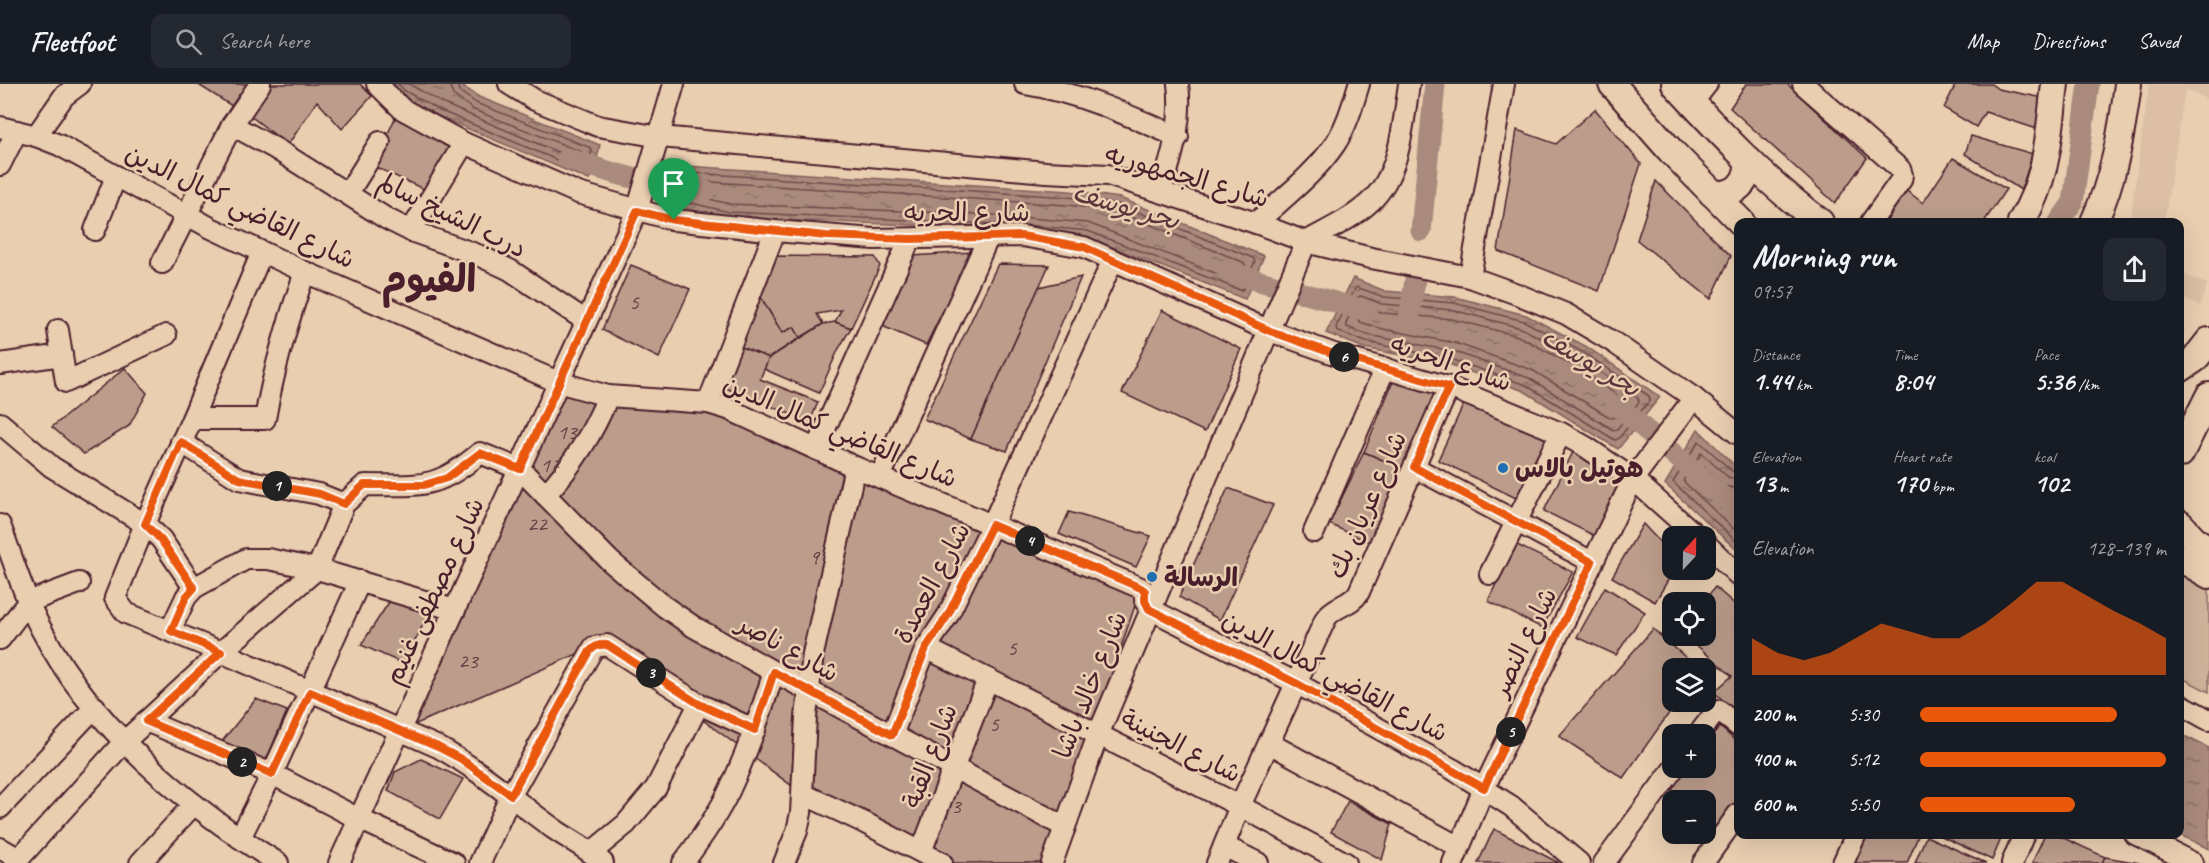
<!DOCTYPE html>
<meta charset="utf-8">
<style>
:root{--surface:#171b24;--page:#242831;--text:#f1f3f6;--muted:#9ea1a6;--line:#363941;--accent:#ea580c}
body{margin:0;font-family:Caveat,"Playpen Sans Arabic",sans-serif;background:var(--page);color:var(--text);height:100vh;display:flex;flex-direction:column;font-size:22px;white-space:nowrap}
*{box-sizing:border-box;margin:0}
p{font-size:20px;color:var(--muted)}
.icon{flex:none;width:33px;height:33px;fill:none;stroke:currentColor;stroke-width:2;stroke-linecap:round;stroke-linejoin:round}
.map{position:relative;flex:1;overflow:hidden}
.side{position:absolute;left:1734px;top:134px;width:450px;height:621px;display:flex;flex-direction:column;background:var(--surface);border-radius:12px;box-shadow:0 6px 24px #0002}
.side>*{flex:none}
.needle{width:39px;rotate:22deg}
.buttons{position:absolute;left:1662px;top:442px;display:grid;gap:12px}
.buttons a{display:grid;place-items:center;width:54px;height:54px;border-radius:12px;background:var(--surface);box-shadow:0 6px 24px #0002;font-size:30px}
.pin{position:absolute;display:grid;place-items:center;width:51px;height:51px;color:#fff;margin:-62px -26px;border-radius:50% 50% 50% 0;rotate:-45deg;box-shadow:0 0 6px #0007}
.pin .icon{rotate:45deg}
.km{position:absolute;width:30px;height:30px;margin:-15px;border-radius:50%;background:#222;color:#fff;font-size:16px;line-height:30px;text-align:center}
.round{display:grid;place-items:center;flex:none;width:63px;height:63px;border-radius:12px;background:var(--page)}
.headline{display:flex;align-items:center;justify-content:space-between;height:102px;padding:0 18px}
h1{font-size:33px;font-weight:700;line-height:45px}
.stats{display:grid;grid-template-columns:repeat(3,1fr);gap:9px;height:102px;padding:6px 18px}
.stats div{display:grid;align-content:center}
.stats b{font-size:26px;font-weight:700}
.stats small{font-size:16px;font-weight:400}
.stats p{font-size:16px}
.chart{height:168px;padding:12px 18px}
.chart p{display:flex;justify-content:space-between}
.chart svg{width:100%;height:108px;margin-top:6px;fill:var(--accent);opacity:.7}
ul{padding:0 18px;list-style:none;font-size:20px}
li{display:grid;grid-template-columns:96px 72px 1fr;align-items:center;height:45px}
li i{height:15px;border-radius:8px;background:var(--accent)}
header{display:flex;align-items:center;gap:36px;box-sizing:border-box;height:84px;padding:0 30px;background:var(--surface);border-bottom:2px solid var(--line)}
header strong{font-size:28px}
nav{display:flex;gap:33px;margin-inline-start:auto;font-size:21px}
.search{width:420px;height:54px;background:var(--page);display:flex;align-items:center;gap:15px;box-sizing:border-box;padding:0 21px;border-radius:12px;color:var(--muted);font-size:22px}
.map>svg:first-child{display:block}
.built{fill:#dcbfa5}
.park{fill:#cfb29a;stroke:#8c6862;stroke-width:1.5}
.water{fill:url(#water-ripples);stroke:#845f5b;stroke-width:1.5}
.lines{fill:none;stroke-linecap:round;stroke-linejoin:round}
.shore{stroke:#704a4b;stroke-width:1.5}
.canal{stroke:#aa8a7b;stroke-width:21}
.building{fill:#bc9d8b;stroke:#4a1f2b;stroke-width:1.5}
.minor-casing{stroke:#4a1f2b;stroke-width:24}
.major-casing{stroke:#4a1f2b;stroke-width:30}
.minor{stroke:#e9ceb0;stroke-width:20}
.major{stroke:#e9ceb0;stroke-width:26}
.route-casing{stroke:#fff;stroke-width:12}
.route{stroke:#ea580c;stroke-width:8}
.poi-dot{fill:#1f6fb2;stroke:#e9ceb0;stroke-width:2}
.labels{text-anchor:middle;dominant-baseline:central;stroke-width:5;stroke-linejoin:round;paint-order:stroke}
.number-label{font-size:22px;fill:#663e43}
.street-label{font-size:26px;fill:#4a1f2b;stroke:#e9ceb0}
.poi-label{font-size:26px;font-weight:bold;fill:#4a1f2b;stroke:#e9ceb0;text-anchor:start}
.water-label{font-size:27px;font-style:italic;fill:#5d343b;stroke:#e9ceb0}
.town-label{font-size:38px;font-weight:bold;fill:#4a1f2b;stroke:#e9ceb0}
</style>
<header>
<strong>Fleetfoot</strong>
<div class="search"><svg class="icon" aria-label="search" viewBox="0 0 24 24"><circle cx="10" cy="10" r="6"/><path d="M15 15l6 6"/></svg>Search here</div>
<nav><a>Map</a><a>Directions</a><a>Saved</a></nav>
</header>
<div class="map">
<svg width="2209" height="779" viewBox="0 0 2209 779">
<defs>
<pattern id="water-ripples" width="26" height="14" patternUnits="userSpaceOnUse" patternTransform="scale(1.5)"><rect width="26" height="14" fill="#aa8a7b"/><path d="M2 4q2-2 4 0t4 0M15 11q2-2 4 0t4 0" fill="none" stroke="#8c7065"/></pattern>
</defs>
<rect width="100%" height="100%" fill="#e9ceb0"/>
<filter id="ink" filterUnits="userSpaceOnUse"><feTurbulence type="fractalNoise" baseFrequency=".0167" numOctaves="2"/><feDisplacementMap in="SourceGraphic" scale="12" xChannelSelector="R" yChannelSelector="G"/><feConvolveMatrix kernelMatrix="1 2 1 2 8 2 1 2 1" color-interpolation-filters="sRGB"/></filter>
<g filter="url(#ink)">
<g class="built">
<path d="M2149,0H2209V16L2185,6L2164,138H2130Z"/>
<path d="M2180,189L2207,200L2200,222L2180,214Z"/>
</g>
<path class="park" d="M2180,489L2209,504V608L2180,593Z"/>
<g class="water">
<path d="M389,0H459L479,13L600,61L595,84L589,96L438,32L402,12Z"/>
<path d="M685,82L1069,107L1120,114L1264,172L1245,215L1086,153L994,144L728,134L673,121Z"/>
<path d="M1353,194L1385,207L1455,213L1526,231L1587,263L1660,313L1618,365L1524,307L1448,280L1364,264L1326,249Z"/>
<path d="M1698,345L1738,385V467L1665,400Z"/>
<path d="M2180,650L2209,664V765L2178,750H2180Z"/>
</g>
<g class="lines">
<g class="shore">
<path d="M398,0L405,7L441,27L583,87L587,86L592,67L591,64L476,19L459,7L457,0"/>
<path d="M409,0L444,20L579,77L583,75L582,68L474,26L453,11L449,0"/>
<path d="M697,97L1067,121L1116,127L1243,178L1245,181L1239,195L1235,197L1088,139L995,131L730,120L692,111L691,108L694,98Z"/>
<path d="M1020,141L729,128L683,117L681,114L689,90L692,89L1068,113L1118,120L1253,174L1255,177L1243,205L1240,206L1088,147L1027,141"/>
<path d="M1356,203L1384,213L1454,219L1524,237L1584,269L1649,312L1650,316L1618,355L1615,356L1526,301L1450,275L1366,258L1337,247L1336,243Z"/>
<path d="M1361,212L1382,220L1453,226L1521,244L1581,275L1638,314L1639,318L1617,345L1613,346L1529,294L1452,267L1368,251L1347,243L1346,239L1358,213Z"/>
<path d="M1365,223L1383,229L1452,235L1518,252L1576,283L1624,316L1626,320L1615,333L1611,334L1532,286L1455,259L1383,245L1360,238L1358,234Z"/>
<path d="M1738,389L1732,387L1699,357L1673,398L1738,459"/>
<path d="M1738,396L1728,393L1701,369L1683,397L1738,449"/>
<path d="M1738,405L1725,402L1704,383L1701,384L1695,395L1738,436"/>
</g>
<g class="canal">
<path d="M567,74C612,90 658,102 705,107"/>
<path d="M2059,138L2073,118L2089,0"/>
<path d="M1421,147L1435,0"/>
<path d="M1227,186L1245,193L1367,227"/>
<path d="M1409,236L1416,189"/>
<path d="M1616,322L1623,326L1738,426"/>
</g>
</g>
<g class="building">
<path d="M197,0H250L235,24Z"/>
<path d="M269,0H360L372,12L342,45L317,17L288,61L248,30Z"/>
<path d="M1746,0H1787L1867,74L1835,119L1730,24Z"/>
<path d="M1956,0H1991L1998,5L2044,14L2037,45L1985,28L1976,43L1944,24Z"/>
<path d="M1595,25L1641,80L1599,207L1498,167L1517,46L1556,60Z"/>
<path d="M396,32L451,65L432,109L373,82Z"/>
<path d="M1971,52L2033,70L2021,106L1965,70Z"/>
<path d="M1953,74L2006,105L1984,138H1886L1906,106L1923,119Z"/>
<path d="M1656,97L1731,172L1711,215L1637,156Z"/>
<path d="M972,168L926,261L880,241L912,172Z"/>
<path d="M769,172L875,173L880,182L851,244L835,238L841,226L817,230L823,240L800,254L794,243L782,249L756,205Z"/>
<path d="M998,180L1049,181L971,355L924,335Z"/>
<path d="M631,181L690,205L659,274L602,246Z"/>
<path d="M1081,193L1007,367L971,355L1039,203Z"/>
<path d="M756,205L782,249L794,243L800,254L769,274L733,260Z"/>
<path d="M1162,226L1241,265L1205,348L1122,309Z"/>
<path d="M835,238L851,244L838,266L819,309L764,285L769,274L823,240Z"/>
<path d="M733,260L769,274L760,295L818,318L810,338L718,301Z"/>
<path d="M125,284L147,309L129,342L84,370L52,343Z"/>
<path d="M1394,295L1442,313L1408,387L1364,368Z"/>
<path d="M558,298L708,319L1141,504L1048,779H935L803,710L600,560L400,647Z"/>
<path d="M1466,315L1548,356L1518,415L1438,376Z"/>
<path d="M1574,366L1623,399L1595,452L1544,427Z"/>
<path d="M1364,368L1408,387L1373,460L1329,440Z"/>
<path d="M1228,404L1273,421L1220,536L1179,513Z"/>
<path d="M1069,428L1151,452L1136,483L1059,450Z"/>
<path d="M1643,440L1672,471V486H1674L1655,518L1612,493Z"/>
<path d="M1515,460L1573,488L1542,544L1488,517Z"/>
<path d="M1605,503L1645,528L1616,571L1577,553Z"/>
<path d="M1715,503L1738,523V630L1714,608L1732,592L1686,552H1706V519H1702Z"/>
<path d="M393,512L429,528L404,580L361,561Z"/>
<path d="M1653,545L1699,585H1672V618H1677L1623,694L1559,652Z"/>
<path d="M256,615L287,627L264,681L220,660Z"/>
<path d="M1720,643L1738,659V722L1721,748L1706,734V717H1685L1667,701L1683,684H1706V659Z"/>
<path d="M421,675L463,695L440,735L388,707L395,688Z"/>
<path d="M1348,717L1392,740L1382,776L1331,748Z"/>
<path d="M1494,745L1559,779H1478Z"/>
<path d="M1863,750H1919L1907,779H1852Z"/>
<path d="M1937,750H2003L1992,776Z"/>
<path d="M2045,750H2055L2105,773L2102,779H2032Z"/>
<path d="M1926,752L1986,779H1915Z"/>
<path d="M2105,773L2140,779H2102Z"/>
</g>
<g class="lines">
<defs>
<g id="minor">
<path d="M377,0L402,25L464,59L578,109L674,136L775,147L874,155L1022,152L1084,163L1270,247L1334,270L1449,303L1561,349L1586,363L1633,395L1698,453"/>
<path d="M509,0L535,16L598,42L660,53L1046,88L1108,91L1256,139L1306,158L1371,174L1470,193L1517,210L1566,230L1613,258L1694,314L1738,350"/>
<path d="M1025,0C1080,9 1128,31 1178,53"/>
<path d="M1803,0L1900,85L1902,91L1901,96L1871,138"/>
<path d="M1692,19L1707,0"/>
<path d="M232,41L276,65L387,135L411,147L478,171L510,186L586,237"/>
<path d="M0,43L36,52L59,61L211,144L305,188L558,298L608,312L708,319L728,325L855,383L1141,504L1145,507V517L1150,525L1296,599L1454,686L1511,722L1579,779"/>
<path d="M36,52L64,12L80,0"/>
<path d="M0,81L17,47"/>
<path d="M1161,108C1172,71 1183,40 1178,0"/>
<path d="M348,109L380,58"/>
<path d="M1256,139C1283,114 1315,90 1335,60C1347,42 1353,20 1359,0"/>
<path d="M95,146L116,92"/>
<path d="M411,147L464,59"/>
<path d="M162,179L232,41L260,0"/>
<path d="M1470,193L1504,0"/>
<path d="M58,246L66,298L166,251"/>
<path d="M0,280L62,271"/>
<path d="M708,319L775,147"/>
<path d="M192,335L262,168"/>
<path d="M0,339L52,383L145,440L115,514L126,529L221,568L438,663C480,686 515,717 554,745C571,757 588,764 603,779"/>
<path d="M181,358L239,395L319,410L344,420"/>
<path d="M816,365L910,155"/>
<path d="M1414,383L1592,478"/>
<path d="M880,393L989,152"/>
<path d="M545,411C573,381 593,350 608,312"/>
<path d="M0,441C13,475 23,511 40,543C92,644 184,720 278,779"/>
<path d="M1314,448L1385,284"/>
<path d="M1706,460L1738,491"/>
<path d="M1490,490L1561,349"/>
<path d="M194,504L161,455L145,440L192,335H265C274,284 288,236 305,188"/>
<path d="M170,547L186,513L194,504L246,475H268L317,485L455,526"/>
<path d="M0,555L28,518L79,499"/>
<path d="M926,564L1240,722L1346,779"/>
<path d="M2180,620L2209,636"/>
<path d="M146,637L272,690L359,735L454,779"/>
<path d="M892,651L926,564L948,531L992,441L1113,176"/>
<path d="M1698,651L1714,630L1719,627L1738,642"/>
<path d="M1269,659L1459,763"/>
<path d="M803,710L863,738L942,779"/>
<path d="M0,724L95,623"/>
<path d="M2135,750L2193,779"/>
<path d="M240,754L272,690L360,497"/>
<path d="M1224,762L1258,779"/>
<path d="M0,764L19,775"/>
<path d="M592,768L626,740L656,704L699,620"/>
<path d="M921,768L988,595"/>
<path d="M15,779L124,658L221,568L317,485L344,420L365,401C420,401 435,407 480,369L520,385L610,477L665,523L694,543L774,588L1065,743"/>
<path d="M140,779L194,720"/>
<path d="M339,779L637,127L674,0"/>
<path d="M480,779L511,711L594,563L607,561L699,620L755,646"/>
<path d="M683,779C701,755 718,731 730,705C748,667 761,628 774,588"/>
<path d="M784,779L797,747L801,729L806,633L813,570L855,383"/>
<path d="M1052,779L1098,651L1306,158C1327,146 1352,135 1370,118C1401,90 1403,39 1409,0"/>
<path d="M1217,779L1240,722L1326,534C1335,521 1351,522 1359,508L1449,303"/>
<path d="M1453,779L1484,704L1633,395L1694,314"/>
<path d="M1604,779L1674,684"/>
<path d="M1703,779L1738,730"/>
<path d="M1843,779L1856,750"/>
<path d="M2012,779L2024,750"/>
</g>
<g id="major">
<path d="M1612,0L1670,66L1741,138"/>
<path d="M1675,0C1720,49 1766,98 1820,138"/>
<path d="M1712,109C1734,114 1750,98 1748,76"/>
<path d="M2021,138C2048,94 2049,50 2055,0"/>
<path d="M2094,138C2114,94 2122,48 2128,0"/>
<path d="M2180,285L2195,275L2209,257"/>
<path d="M2180,370L2209,312"/>
<path d="M2180,440L2196,457L2209,465"/>
<path d="M2180,474L2209,491"/>
</g>
</defs>
<use href="#minor" class="minor-casing"/>
<use href="#major" class="major-casing"/>
<use href="#minor" class="minor"/>
<use href="#major" class="major"/>
</g>
</g>
<g class="lines" filter="url(#ink)">
<defs>
<path id="route" d="M637,127L674,136L826,152L910,155L1022,152L1084,163L1270,247L1334,270L1449,303L1414,383L1592,478L1484,704L1296,599L1149,525L1145,517V507L1141,504L992,441L948,531L926,564L892,651L774,588L755,646L699,620L607,561C599,560 595,562 590,567L511,711L461,675L438,663L310,608L272,690L146,637L221,568L171,547L186,513L194,504L161,456L145,440L181,358L239,395L320,410L344,420L364,401H424L447,394L480,369L520,385Z"/>
</defs>
<use href="#route" class="route-casing"/>
<use href="#route" class="route"/>
</g>
<g class="poi-dot">
<circle cx="1503" cy="384" r="6"/>
<circle cx="1152" cy="493" r="6"/>
</g>
<g class="labels">
<g class="number-label">
<text x="634" y="218">5</text>
<text x="567" y="348">13</text>
<text x="550" y="381">17</text>
<text x="537" y="440">22</text>
<text x="814" y="473">9</text>
<text x="1012" y="564">5</text>
<text x="468" y="577">23</text>
<text x="994" y="640">5</text>
<text x="956" y="722">3</text>
</g>
<g class="street-label">
<text transform="translate(1187 92) rotate(16)">شارع الجمهوريه</text>
<text transform="translate(240 122) rotate(26)">شارع القاضي كمال الدين</text>
<text x="967" y="128">شارع الحريه</text>
<text transform="translate(452 131) rotate(26)">درب الشيخ سالم</text>
<text transform="translate(1451 279) rotate(19)">شارع الحريه</text>
<text transform="translate(840 347) rotate(23)">شارع القاضي كمال الدين</text>
<text transform="translate(1367 421) rotate(-66)">شارع عريان بك</text>
<text transform="translate(932 499) rotate(-62)">شارع العمدة</text>
<text transform="translate(434 507) rotate(-65)">شارع مصطفى غنيم</text>
<text transform="translate(1524 558) rotate(-64)">شارع النصر</text>
<text transform="translate(788 564) rotate(29)">شارع ناصر</text>
<text transform="translate(1335 592) rotate(28)">شارع القاضي كمال الدين</text>
<text transform="translate(1090 601) rotate(-68)">شارع خالد باشا</text>
<text transform="translate(1181 662) rotate(27)">شارع الجنينة</text>
<text transform="translate(930 672) rotate(-69)">شارع القبة</text>
</g>
<g class="poi-label">
<text x="1515" y="384">هوتيل بالاس</text>
<text x="1164" y="493">الرسالة</text>
</g>
<g class="water-label">
<text transform="translate(1126 122) rotate(16)">بحر يوسف</text>
<text transform="translate(1591 278) rotate(31)">بحر يوسف</text>
</g>
<g class="town-label">
<text x="429" y="195">الفيوم</text>
</g>
</g>
</svg>
<div class="buttons">
<a><svg class="needle" viewBox="-14 -14 28 28"><path d="M0-13l5 13h-10z" fill="#e53935"/><path d="M0 13l5-13h-10z" fill="#9ea1a6"/></svg></a>
<a><svg class="icon" aria-label="locate" viewBox="0 0 24 24"><circle cx="12" cy="12" r="6"/><path d="M12 2v4M12 18v4M2 12h4M18 12h4"/></svg></a>
<a><svg class="icon" aria-label="layers" viewBox="0 0 24 24"><path d="M12 4l9 5-9 5-9-5zM3 14l9 5 9-5"/></svg></a>
<a>+</a>
<a>−</a>
</div>
<div class="pin" style="left:674px;top:136px;background:#1e9e55"><svg class="icon" aria-label="arrive" viewBox="0 0 24 24"><path d="M6 21V4h12l-3 4 3 4H6"/></svg></div>
<b class="km" style="left:277px;top:402px">1</b>
<b class="km" style="left:242px;top:678px">2</b>
<b class="km" style="left:651px;top:589px">3</b>
<b class="km" style="left:1030px;top:457px">4</b>
<b class="km" style="left:1511px;top:648px">5</b>
<b class="km" style="left:1344px;top:273px">6</b>
<section class="side">
<div class="headline"><div><h1>Morning run</h1><p>09:57</p></div><a class="round"><svg class="icon" aria-label="share" viewBox="0 0 24 24"><path d="M12 15V3M7 8l5-5 5 5M5 13v7h14v-7"/></svg></a></div>
<div class="stats">
<div><p>Distance</p><b>1.44<small> km</small></b></div>
<div><p>Time</p><b>8:04</b></div>
<div><p>Pace</p><b>5:36<small> /km</small></b></div>
</div>
<div class="stats">
<div><p>Elevation</p><b>13<small> m</small></b></div>
<div><p>Heart rate</p><b>170<small> bpm</small></b></div>
<div><p>kcal</p><b>102</b></div>
</div>
<div class="chart"><p><span>Elevation</span>128–139 m</p>
<svg viewBox="0 0 160 44" preserveAspectRatio="none"><path d="M0 44V29L10 35L20 38L30 35L40 29L50 23L60 26L70 29L80 29L90 23L100 15L110 6L120 6L130 12L140 18L150 23L160 29V44z"/></svg>
</div>
<ul>
<li><b>200 m</b>5:30<i style="width:80%"></i></li>
<li><b>400 m</b>5:12<i style="width:100%"></i></li>
<li><b>600 m</b>5:50<i style="width:63%"></i></li>
</ul>
</section>
</div>
